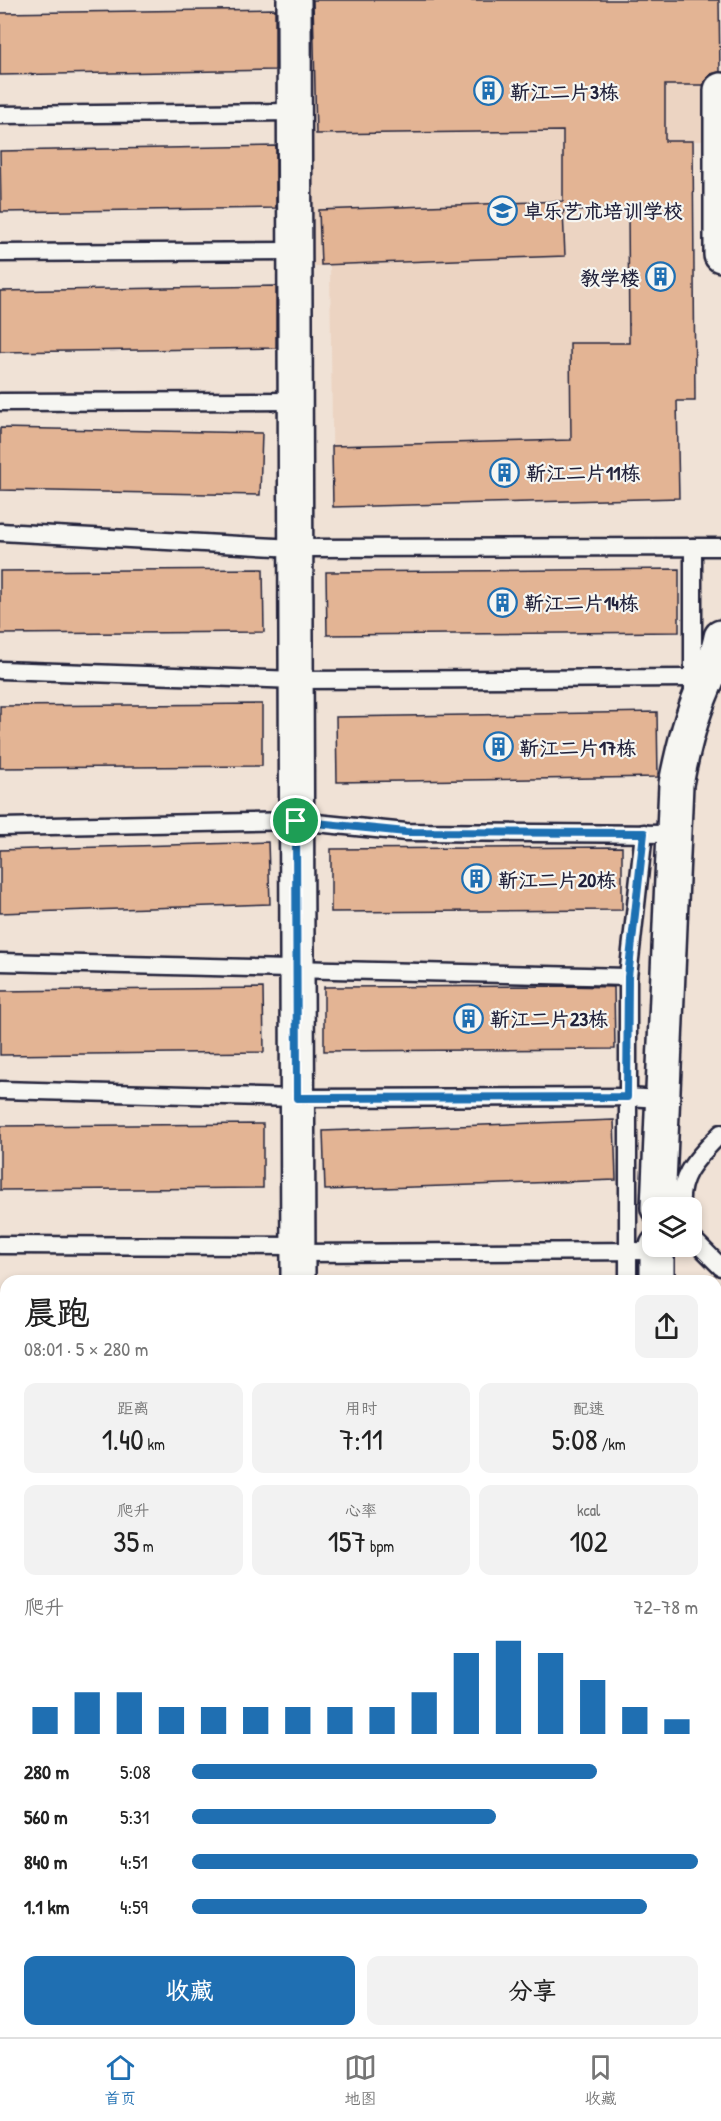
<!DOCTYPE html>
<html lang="zh">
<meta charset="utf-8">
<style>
:root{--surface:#fff;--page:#f2f2f2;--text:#222;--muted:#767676;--line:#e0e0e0;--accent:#1f6fb2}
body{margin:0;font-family:"Patrick Hand","LXGW WenKai TC",sans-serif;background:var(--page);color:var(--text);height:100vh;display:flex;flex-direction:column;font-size:22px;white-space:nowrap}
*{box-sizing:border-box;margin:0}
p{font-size:20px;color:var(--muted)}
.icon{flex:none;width:33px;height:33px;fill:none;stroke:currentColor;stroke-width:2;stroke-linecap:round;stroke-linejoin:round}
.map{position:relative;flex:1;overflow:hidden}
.panel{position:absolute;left:0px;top:1275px;width:722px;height:762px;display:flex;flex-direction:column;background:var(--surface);border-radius:18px 18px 0 0;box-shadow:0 3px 9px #0003}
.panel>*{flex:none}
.buttons{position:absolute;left:642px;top:1197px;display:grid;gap:12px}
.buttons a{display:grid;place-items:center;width:60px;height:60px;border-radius:12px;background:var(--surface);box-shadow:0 3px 9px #0003;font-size:30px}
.pin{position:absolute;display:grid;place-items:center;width:51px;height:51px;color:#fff;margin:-26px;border:3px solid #fff;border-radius:50%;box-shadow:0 2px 6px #0007}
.round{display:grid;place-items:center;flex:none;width:63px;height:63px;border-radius:12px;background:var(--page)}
.overview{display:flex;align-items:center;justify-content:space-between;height:102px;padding:0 24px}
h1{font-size:33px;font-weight:600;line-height:45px}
.metrics{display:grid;grid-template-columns:repeat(3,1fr);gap:9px;height:102px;padding:6px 24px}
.metrics div{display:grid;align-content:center;border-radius:12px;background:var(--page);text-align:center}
.metrics b{font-size:30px;font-weight:600}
.metrics small{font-size:16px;font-weight:400}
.metrics p{font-size:16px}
.chart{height:168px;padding:12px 24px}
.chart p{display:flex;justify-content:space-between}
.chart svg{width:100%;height:108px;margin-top:6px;stroke:var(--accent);stroke-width:6}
.primary-button{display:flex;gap:12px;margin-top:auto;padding:12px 24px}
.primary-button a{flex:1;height:69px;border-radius:12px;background:var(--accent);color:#fff;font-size:24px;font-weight:600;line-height:69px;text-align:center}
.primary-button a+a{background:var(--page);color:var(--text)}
ul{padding:0 24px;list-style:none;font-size:20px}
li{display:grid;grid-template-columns:96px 72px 1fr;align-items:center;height:45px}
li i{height:15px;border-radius:8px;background:var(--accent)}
.dock{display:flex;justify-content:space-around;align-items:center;height:84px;border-top:2px solid var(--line);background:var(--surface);font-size:16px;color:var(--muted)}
.dock a{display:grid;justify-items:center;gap:3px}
.dock .selected{color:var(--accent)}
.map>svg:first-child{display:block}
.built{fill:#ecd4c2}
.green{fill:#9edda5;stroke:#608070;stroke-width:1.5}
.building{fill:#e3b494;stroke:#22223b;stroke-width:1.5}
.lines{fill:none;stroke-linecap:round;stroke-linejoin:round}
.service-casing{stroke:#22223b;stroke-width:21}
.minor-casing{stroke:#22223b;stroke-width:38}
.secondary-casing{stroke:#22223b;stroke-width:38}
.service{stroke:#f6f6f2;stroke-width:16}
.minor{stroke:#f6f6f2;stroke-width:33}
.secondary{stroke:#f6f6f2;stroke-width:33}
.route-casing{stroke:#fff;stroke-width:12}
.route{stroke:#1f6fb2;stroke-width:8}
.labels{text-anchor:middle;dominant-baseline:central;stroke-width:4.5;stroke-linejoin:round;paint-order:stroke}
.poi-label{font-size:20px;font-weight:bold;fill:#22223b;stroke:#f6f6f2;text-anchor:start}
</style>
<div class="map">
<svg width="721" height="2037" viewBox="0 0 721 2037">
<rect width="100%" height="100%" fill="#f0e2d6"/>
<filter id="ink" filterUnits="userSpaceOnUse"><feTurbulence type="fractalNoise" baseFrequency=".0167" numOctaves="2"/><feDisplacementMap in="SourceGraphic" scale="12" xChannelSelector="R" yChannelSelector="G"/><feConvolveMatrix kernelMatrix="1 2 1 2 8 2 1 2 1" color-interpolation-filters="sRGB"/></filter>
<g filter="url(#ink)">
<path class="built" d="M309,0H719L720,84L704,85L705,141H693L695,401H677L679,498L333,507L330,266H312Z"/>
<path class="green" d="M0,1906L6,1907V2031H406V2037H0Z"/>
<g class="building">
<path d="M313,0H719L720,72L711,74L704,85H665V141H693L695,401H677L679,498L333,507L332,446L571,440L570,343H629L628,210L563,211L565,256L321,265L319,210L563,201V131L316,134Z"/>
<path d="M275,9V70L0,75V13Z"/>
<path d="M276,146V208L1,212L0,151Z"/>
<path d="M276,286V348L0,352V291Z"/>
<path d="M0,428L262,433L260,495L0,490Z"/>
<path d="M263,569L264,632L0,634V571Z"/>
<path d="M679,569V632L327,635L326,572Z"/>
<path d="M262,704V766L0,768V706Z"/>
<path d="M657,712L658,777L337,782L336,717Z"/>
<path d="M268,842L270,904L0,913V850Z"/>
<path d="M622,847V910L331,912V849Z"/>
<path d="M559,986L614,987L615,1049L324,1051V987Z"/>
<path d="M263,988L264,1052L0,1055V991Z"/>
<path d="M614,1120L616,1180L325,1190L323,1131Z"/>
<path d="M263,1124V1188L0,1190V1126Z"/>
</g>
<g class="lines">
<defs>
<g id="service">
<path d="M0,115L294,112"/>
<path d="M0,253L294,251"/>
<path d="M0,402L294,401"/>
<path d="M0,532L295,548L693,547V692"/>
<path d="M693,547H721"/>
<path d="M0,670L296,680L693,678"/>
<path d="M0,827L296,821L406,832L672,834"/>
<path d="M0,962L628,977"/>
<path d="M0,1090L297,1098L627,1097L661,1099"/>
<path d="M681,1208C678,1173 699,1157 721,1133"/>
<path d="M692,1238L721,1267"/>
<path d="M0,1245L298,1246"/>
<path d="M298,1253L657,1251"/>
<path d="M628,1281V977L644,833"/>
<path d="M0,1388H6"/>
<path d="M716,1429L721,1420"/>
<path d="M0,1489L6,1488"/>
<path d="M716,1532L721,1540"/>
<path d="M716,1714H721"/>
</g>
<g id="minor">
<path d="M294,0L298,1281"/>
<path d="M721,90V255"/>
<path d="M658,1208L676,784C682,753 689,723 701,694C709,674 717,658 721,637"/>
<path d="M657,1281V1246"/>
<path d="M427,2037L428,2031"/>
</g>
<g id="secondary">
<path d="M0,1808H6"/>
<path d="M716,1824L721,1825"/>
<path d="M0,1843H6"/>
<path d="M716,1876H721"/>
</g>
</defs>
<use href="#service" class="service-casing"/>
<use href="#minor" class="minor-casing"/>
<use href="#secondary" class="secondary-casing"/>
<use href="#service" class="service"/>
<use href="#minor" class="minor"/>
<use href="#secondary" class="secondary"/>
</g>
</g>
<g class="lines" filter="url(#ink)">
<defs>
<path id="route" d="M296,821L406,832L644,833L628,977L627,1097L297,1098Z"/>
</defs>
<use href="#route" class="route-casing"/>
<use href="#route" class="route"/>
</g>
<defs>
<symbol id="building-ring" viewBox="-11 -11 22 22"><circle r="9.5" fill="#f6f6f2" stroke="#1f6fb2" stroke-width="1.5"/><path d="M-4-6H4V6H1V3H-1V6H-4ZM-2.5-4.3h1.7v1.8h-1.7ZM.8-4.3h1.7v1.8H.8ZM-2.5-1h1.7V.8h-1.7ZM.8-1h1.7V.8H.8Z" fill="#1f6fb2"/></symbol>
<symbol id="school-ring" viewBox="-11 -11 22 22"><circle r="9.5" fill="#f6f6f2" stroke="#1f6fb2" stroke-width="1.5"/><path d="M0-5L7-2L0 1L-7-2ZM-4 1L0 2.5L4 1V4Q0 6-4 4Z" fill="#1f6fb2"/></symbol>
</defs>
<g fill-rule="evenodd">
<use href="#building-ring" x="472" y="74" width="33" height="33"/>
<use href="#school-ring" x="486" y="194" width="33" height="33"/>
<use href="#building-ring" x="644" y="260" width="33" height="33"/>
<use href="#building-ring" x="488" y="456" width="33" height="33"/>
<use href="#building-ring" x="486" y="586" width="33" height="33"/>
<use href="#building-ring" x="482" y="730" width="33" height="33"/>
<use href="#building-ring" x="460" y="862" width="33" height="33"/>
<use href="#building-ring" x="452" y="1002" width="33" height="33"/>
</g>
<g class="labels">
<g class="poi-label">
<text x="510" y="91">靳江二片3栋</text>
<text x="523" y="210">卓乐艺术培训学校</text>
<text x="640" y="277" text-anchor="end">教学楼</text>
<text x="526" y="472">靳江二片11栋</text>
<text x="524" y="602">靳江二片14栋</text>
<text x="519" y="747">靳江二片17栋</text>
<text x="498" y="879">靳江二片20栋</text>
<text x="490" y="1018">靳江二片23栋</text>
</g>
</g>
</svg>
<div class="buttons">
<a><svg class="icon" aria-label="layers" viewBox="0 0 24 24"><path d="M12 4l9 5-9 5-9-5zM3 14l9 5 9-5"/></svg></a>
</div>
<div class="pin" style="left:296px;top:821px;background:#1e9e55"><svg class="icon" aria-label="arrive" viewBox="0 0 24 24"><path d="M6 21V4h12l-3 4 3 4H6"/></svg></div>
<section class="panel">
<div class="overview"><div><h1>晨跑</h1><p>08:01 · 5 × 280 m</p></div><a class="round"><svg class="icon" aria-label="share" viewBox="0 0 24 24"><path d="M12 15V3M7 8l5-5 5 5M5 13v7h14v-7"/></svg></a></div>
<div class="metrics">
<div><p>距离</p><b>1.40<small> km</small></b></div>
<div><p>用时</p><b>7:11</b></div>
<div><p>配速</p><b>5:08<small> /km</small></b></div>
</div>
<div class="metrics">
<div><p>爬升</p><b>35<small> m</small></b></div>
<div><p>心率</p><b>157<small> bpm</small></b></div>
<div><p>kcal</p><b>102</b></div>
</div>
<div class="chart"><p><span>爬升</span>72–78 m</p>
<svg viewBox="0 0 160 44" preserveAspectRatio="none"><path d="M5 44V33M15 44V27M25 44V27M35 44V33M45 44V33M55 44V33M65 44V33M75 44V33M85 44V33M95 44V27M105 44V11M115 44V6M125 44V11M135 44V22M145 44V33M155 44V38"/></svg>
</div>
<ul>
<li><b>280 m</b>5:08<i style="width:80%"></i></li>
<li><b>560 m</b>5:31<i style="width:60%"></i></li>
<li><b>840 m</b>4:51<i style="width:100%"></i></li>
<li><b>1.1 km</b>4:59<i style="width:90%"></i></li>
</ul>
<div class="primary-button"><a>收藏</a><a>分享</a></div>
</section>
</div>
<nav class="dock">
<a class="selected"><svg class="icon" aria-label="home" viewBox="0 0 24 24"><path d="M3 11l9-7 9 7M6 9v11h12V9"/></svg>首页</a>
<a><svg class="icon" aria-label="map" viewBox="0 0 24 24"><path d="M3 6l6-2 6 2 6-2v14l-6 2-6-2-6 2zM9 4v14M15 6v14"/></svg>地图</a>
<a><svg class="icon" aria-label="saved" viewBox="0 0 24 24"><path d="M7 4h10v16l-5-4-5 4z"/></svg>收藏</a>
</nav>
